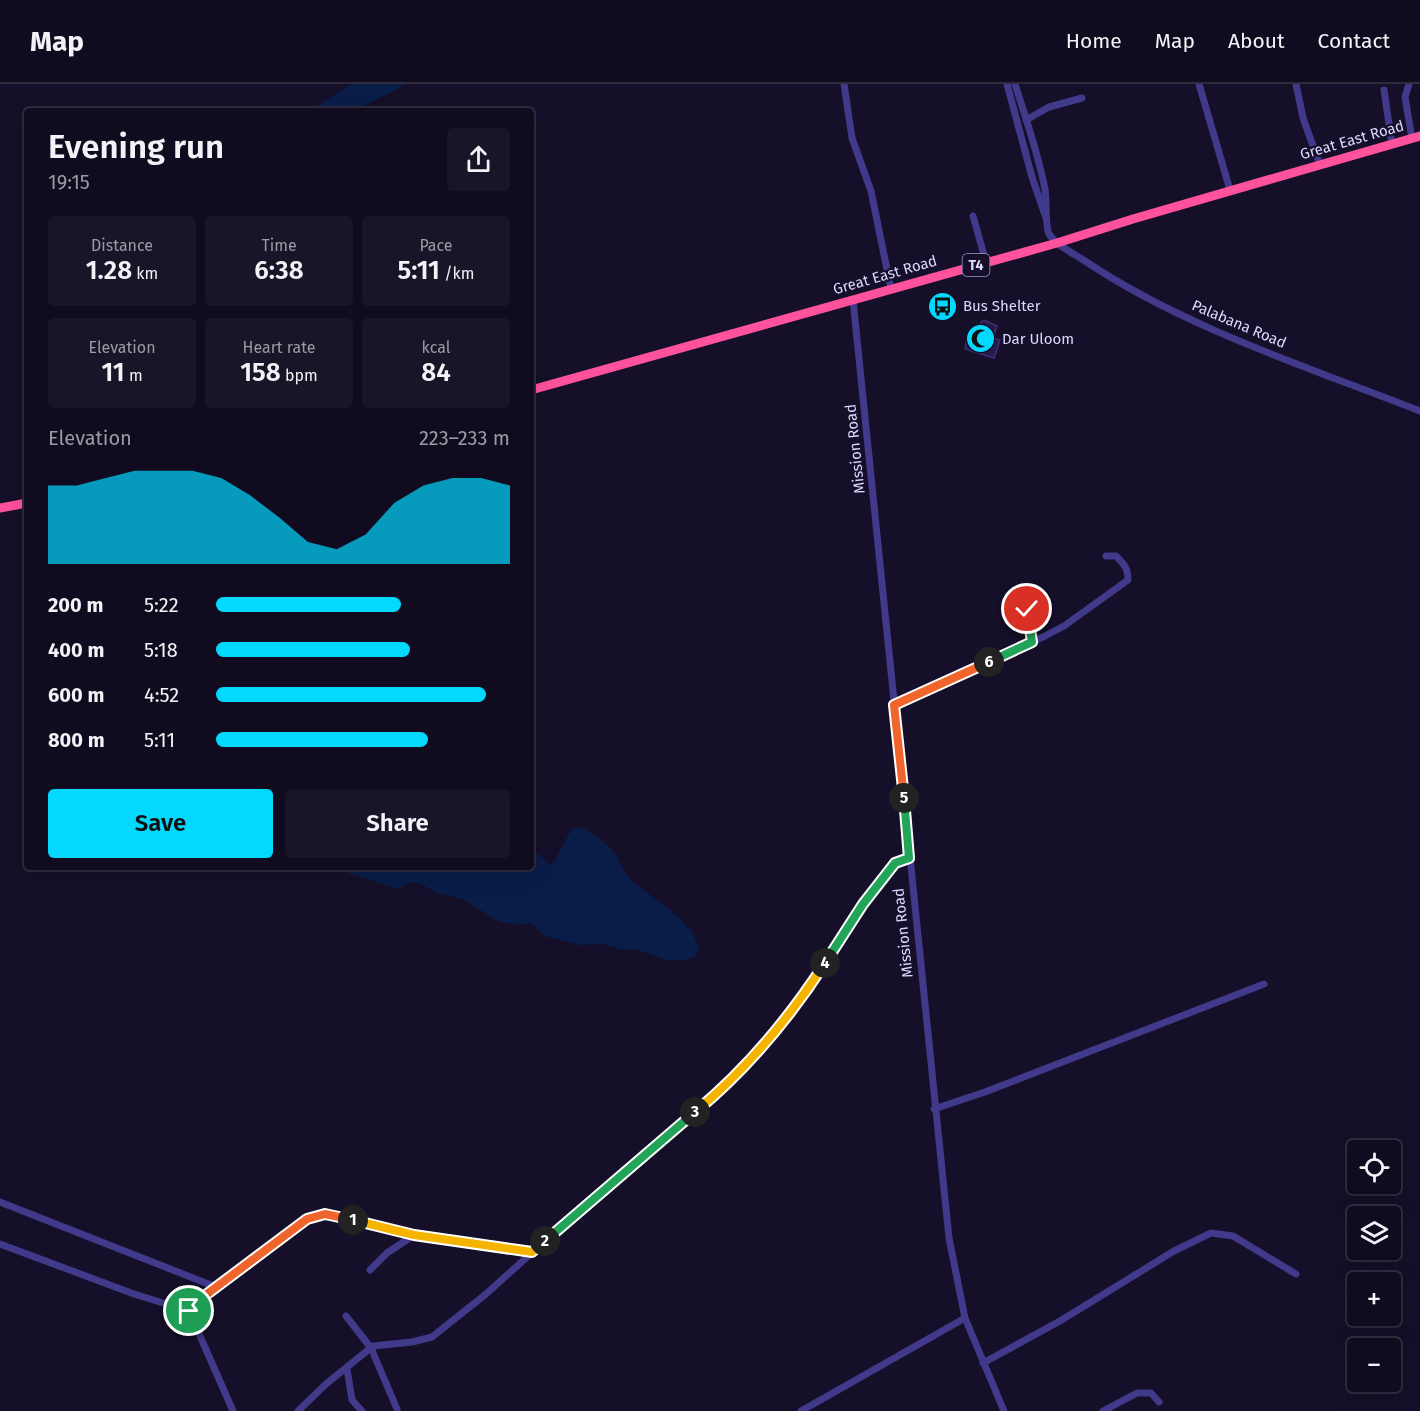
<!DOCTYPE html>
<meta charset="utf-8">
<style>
:root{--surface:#100b1f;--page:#191428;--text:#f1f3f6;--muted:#9c9ba4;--line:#302b3d;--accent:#03d9ff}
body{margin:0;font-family:"Fira Sans",sans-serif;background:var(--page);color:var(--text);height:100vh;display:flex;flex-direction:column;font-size:22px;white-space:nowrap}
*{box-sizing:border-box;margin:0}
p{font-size:20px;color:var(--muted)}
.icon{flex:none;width:33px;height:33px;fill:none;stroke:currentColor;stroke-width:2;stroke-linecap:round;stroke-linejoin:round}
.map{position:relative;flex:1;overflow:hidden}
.sheet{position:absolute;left:24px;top:24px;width:510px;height:762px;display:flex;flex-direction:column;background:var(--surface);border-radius:6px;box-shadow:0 6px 24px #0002,0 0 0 2px var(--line)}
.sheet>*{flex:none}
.buttons{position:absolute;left:1347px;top:1056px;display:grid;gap:12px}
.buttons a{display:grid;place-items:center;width:54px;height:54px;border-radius:6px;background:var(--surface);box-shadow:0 6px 24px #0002,0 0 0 2px var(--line);font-size:30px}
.pin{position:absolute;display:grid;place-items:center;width:51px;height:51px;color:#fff;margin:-26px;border:3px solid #fff;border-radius:50%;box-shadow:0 2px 6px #0007}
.km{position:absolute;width:30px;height:30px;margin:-15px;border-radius:50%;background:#222;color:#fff;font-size:16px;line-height:30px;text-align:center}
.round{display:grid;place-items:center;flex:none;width:63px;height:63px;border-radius:6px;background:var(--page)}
.overview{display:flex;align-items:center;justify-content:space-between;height:102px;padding:0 24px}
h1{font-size:33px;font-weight:600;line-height:45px}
.metrics{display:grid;grid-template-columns:repeat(3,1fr);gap:9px;height:102px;padding:6px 24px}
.metrics div{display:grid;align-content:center;border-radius:6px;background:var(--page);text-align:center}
.metrics b{font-size:26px;font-weight:600}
.metrics small{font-size:16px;font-weight:400}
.metrics p{font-size:16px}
.chart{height:168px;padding:12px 24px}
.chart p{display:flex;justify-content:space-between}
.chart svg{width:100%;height:108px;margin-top:6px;fill:var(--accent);opacity:.7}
.primary-button{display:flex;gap:12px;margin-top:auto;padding:12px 24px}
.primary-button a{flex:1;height:69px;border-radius:6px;background:var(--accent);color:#111;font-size:24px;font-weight:600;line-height:69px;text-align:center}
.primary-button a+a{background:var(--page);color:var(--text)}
ul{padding:0 24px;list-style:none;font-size:20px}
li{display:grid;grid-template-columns:96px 72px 1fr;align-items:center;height:45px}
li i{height:15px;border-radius:8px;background:var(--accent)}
header{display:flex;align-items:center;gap:36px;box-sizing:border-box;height:84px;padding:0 30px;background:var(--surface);border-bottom:2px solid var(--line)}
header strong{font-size:28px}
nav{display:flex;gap:33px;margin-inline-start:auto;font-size:21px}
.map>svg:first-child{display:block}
.water{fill:#091d48}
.building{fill:#271b4a;stroke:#3f2c77;stroke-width:1.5}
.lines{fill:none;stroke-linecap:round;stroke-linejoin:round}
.minor{stroke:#413989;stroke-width:7}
.highway{stroke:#ff529c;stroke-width:9}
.split-1-casing{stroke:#fff;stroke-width:12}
.split-2-casing{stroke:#fff;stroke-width:12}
.split-3-casing{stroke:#fff;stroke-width:12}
.split-4-casing{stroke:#fff;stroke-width:12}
.split-5-casing{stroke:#fff;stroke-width:12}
.split-6-casing{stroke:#fff;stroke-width:12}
.split-7-casing{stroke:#fff;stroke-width:12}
.split-1{stroke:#f0652b;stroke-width:8}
.split-2{stroke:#f5b400;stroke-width:8}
.split-3{stroke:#22a559;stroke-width:8}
.split-4{stroke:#f5b400;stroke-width:8}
.split-5{stroke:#22a559;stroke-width:8}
.split-6{stroke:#f0652b;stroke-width:8}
.split-7{stroke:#22a559;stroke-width:8}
.labels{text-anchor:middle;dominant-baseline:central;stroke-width:4.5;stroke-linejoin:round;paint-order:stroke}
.shield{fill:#150f29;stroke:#a29bbf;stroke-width:1.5}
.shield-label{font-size:14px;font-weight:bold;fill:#ded7ff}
.street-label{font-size:15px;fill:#ded7ff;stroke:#150f29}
.poi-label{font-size:15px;fill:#ded7ff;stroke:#150f29;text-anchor:start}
</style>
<header>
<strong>Map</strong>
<nav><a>Home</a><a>Map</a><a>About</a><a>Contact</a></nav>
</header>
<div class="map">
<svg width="1420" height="1327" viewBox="0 0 1420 1327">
<rect width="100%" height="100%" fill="#150f29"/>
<g class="water">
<path d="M352,0H407L354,27H308Z"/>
<path d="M575,743C587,743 609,761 616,771C622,779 622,788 630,795C652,816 693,833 699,867L696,872L685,876H667L636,865H619L602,860L579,861L545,852L531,839L514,841L496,836L465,816L435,808L419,799H408L398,805L329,783H531V764L551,781C560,770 566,750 575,743Z"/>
</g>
<path class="building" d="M984,236L997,242L993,254L1000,256L994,274L965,265L968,249L970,250L971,247L977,249L981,238Z"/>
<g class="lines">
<g class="minor">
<path d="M844,0L852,54L871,107L891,205"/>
<path d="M1007,0L1032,93L1046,134"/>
<path d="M1015,0C1026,35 1038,69 1045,105C1047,116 1045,142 1049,150C1057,162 1073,169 1085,177C1185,244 1308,283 1420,327"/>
<path d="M1199,0L1230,106"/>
<path d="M1296,0L1303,34L1320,81"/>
<path d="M1409,0L1405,13L1412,55"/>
<path d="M1384,6L1392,60"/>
<path d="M1026,36L1049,23L1082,14"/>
<path d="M973,132L986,178"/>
<path d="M853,216L949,1154L965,1234L1004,1327"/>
<path d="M1022,512L1029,536L1032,558"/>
<path d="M894,621L1045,552L1064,542L1128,496C1128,484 1124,480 1116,472H1106"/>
<path d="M934,1025L985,1008L1264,900"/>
<path d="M0,1118L216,1203"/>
<path d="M0,1160L134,1210L189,1227L233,1327"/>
<path d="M370,1186L387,1169L414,1151"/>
<path d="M189,1227L195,1219L307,1135L325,1130L414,1151L532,1168"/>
<path d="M346,1232L371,1264L397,1325"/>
<path d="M983,1279L1060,1237L1174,1167L1211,1149L1233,1152L1296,1190"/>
<path d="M347,1285L352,1316L362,1327"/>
<path d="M298,1327L326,1300L373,1262L412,1258L432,1253L486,1210L586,1120L704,1020L766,961L787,936L863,820L895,779L909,774"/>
<path d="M801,1327L965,1234"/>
<path d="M1103,1327L1137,1309H1151L1159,1318"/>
</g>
<g class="highway">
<path d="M531,306L1057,159L1133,135L1420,52"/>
<path d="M0,424L27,419"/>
</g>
</g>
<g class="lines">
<defs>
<path id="split-1" d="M189,1227L195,1219L307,1135L325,1130L353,1136"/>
<path id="split-2" d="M353,1136L414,1151L532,1168L545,1157"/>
<path id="split-3" d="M545,1157L695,1028"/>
<path id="split-4" d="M695,1028C747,985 788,936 825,879"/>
<path id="split-5" d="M825,879L863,820L895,779L909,774L904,714"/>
<path id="split-6" d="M904,714L894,621L989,578"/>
<path id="split-7" d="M989,578L1032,558L1027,525"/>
</defs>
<use href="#split-1" class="split-1-casing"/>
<use href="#split-2" class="split-2-casing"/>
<use href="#split-3" class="split-3-casing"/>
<use href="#split-4" class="split-4-casing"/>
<use href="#split-5" class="split-5-casing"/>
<use href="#split-6" class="split-6-casing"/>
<use href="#split-7" class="split-7-casing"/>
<use href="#split-1" class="split-1"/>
<use href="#split-2" class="split-2"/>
<use href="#split-3" class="split-3"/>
<use href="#split-4" class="split-4"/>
<use href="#split-5" class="split-5"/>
<use href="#split-6" class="split-6"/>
<use href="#split-7" class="split-7"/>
</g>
<defs>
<symbol id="bus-disc" viewBox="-11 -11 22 22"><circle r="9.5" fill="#03d9ff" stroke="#150f29"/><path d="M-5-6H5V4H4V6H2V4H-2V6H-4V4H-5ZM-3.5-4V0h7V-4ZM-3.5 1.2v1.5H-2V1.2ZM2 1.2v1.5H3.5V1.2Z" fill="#111"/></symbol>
<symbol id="mosque-disc" viewBox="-11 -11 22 22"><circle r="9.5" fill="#03d9ff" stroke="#150f29"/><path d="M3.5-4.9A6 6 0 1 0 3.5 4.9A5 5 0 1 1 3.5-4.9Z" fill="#111"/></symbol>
</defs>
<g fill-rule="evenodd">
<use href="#bus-disc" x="926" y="206" width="33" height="33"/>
<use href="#mosque-disc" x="964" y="238" width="33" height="33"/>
</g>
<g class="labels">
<rect class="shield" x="962.5" y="170" width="27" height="22" rx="4.5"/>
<g class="shield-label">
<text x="976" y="181">T4</text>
</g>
<g class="street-label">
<text transform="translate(1352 56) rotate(-16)">Great East Road</text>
<text transform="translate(885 191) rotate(-16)">Great East Road</text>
<text transform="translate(1239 240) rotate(23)">Palabana Road</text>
<text transform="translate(855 365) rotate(-96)">Mission Road</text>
<text transform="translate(903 849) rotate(-96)">Mission Road</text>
</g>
<g class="poi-label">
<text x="963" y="222">Bus Shelter</text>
<text x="1002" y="255">Dar Uloom</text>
</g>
</g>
</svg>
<div class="buttons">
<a><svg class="icon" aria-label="locate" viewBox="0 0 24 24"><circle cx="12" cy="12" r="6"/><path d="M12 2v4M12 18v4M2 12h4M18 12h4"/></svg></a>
<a><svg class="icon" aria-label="layers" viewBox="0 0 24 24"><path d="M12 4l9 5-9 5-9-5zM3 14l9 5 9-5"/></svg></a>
<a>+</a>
<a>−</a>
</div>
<div class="pin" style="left:189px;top:1227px;background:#1e9e55"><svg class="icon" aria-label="arrive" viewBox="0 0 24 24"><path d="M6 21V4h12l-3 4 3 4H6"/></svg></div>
<div class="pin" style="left:1027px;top:525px;background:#d93025"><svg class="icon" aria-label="check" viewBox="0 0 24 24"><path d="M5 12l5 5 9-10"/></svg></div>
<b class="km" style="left:353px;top:1136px">1</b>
<b class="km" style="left:545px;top:1157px">2</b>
<b class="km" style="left:695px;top:1028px">3</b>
<b class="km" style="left:825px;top:879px">4</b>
<b class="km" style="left:904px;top:714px">5</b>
<b class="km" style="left:989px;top:578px">6</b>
<section class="sheet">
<div class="overview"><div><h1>Evening run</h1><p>19:15</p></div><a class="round"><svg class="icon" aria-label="share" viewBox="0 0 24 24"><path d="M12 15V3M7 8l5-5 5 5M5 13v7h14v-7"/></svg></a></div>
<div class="metrics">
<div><p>Distance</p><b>1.28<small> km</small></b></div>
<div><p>Time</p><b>6:38</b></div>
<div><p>Pace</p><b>5:11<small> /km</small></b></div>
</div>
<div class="metrics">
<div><p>Elevation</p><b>11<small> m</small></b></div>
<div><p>Heart rate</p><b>158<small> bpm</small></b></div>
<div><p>kcal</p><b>84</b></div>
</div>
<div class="chart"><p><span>Elevation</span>223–233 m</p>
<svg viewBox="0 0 160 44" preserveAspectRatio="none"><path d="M0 44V12L10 12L20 9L30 6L40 6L50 6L60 9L70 16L80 25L90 35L100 38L110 32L120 19L130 12L140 9L150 9L160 12V44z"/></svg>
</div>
<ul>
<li><b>200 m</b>5:22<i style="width:63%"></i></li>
<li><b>400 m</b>5:18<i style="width:66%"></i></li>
<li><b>600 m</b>4:52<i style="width:92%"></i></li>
<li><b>800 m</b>5:11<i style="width:72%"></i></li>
</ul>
<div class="primary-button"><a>Save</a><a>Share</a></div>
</section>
</div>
